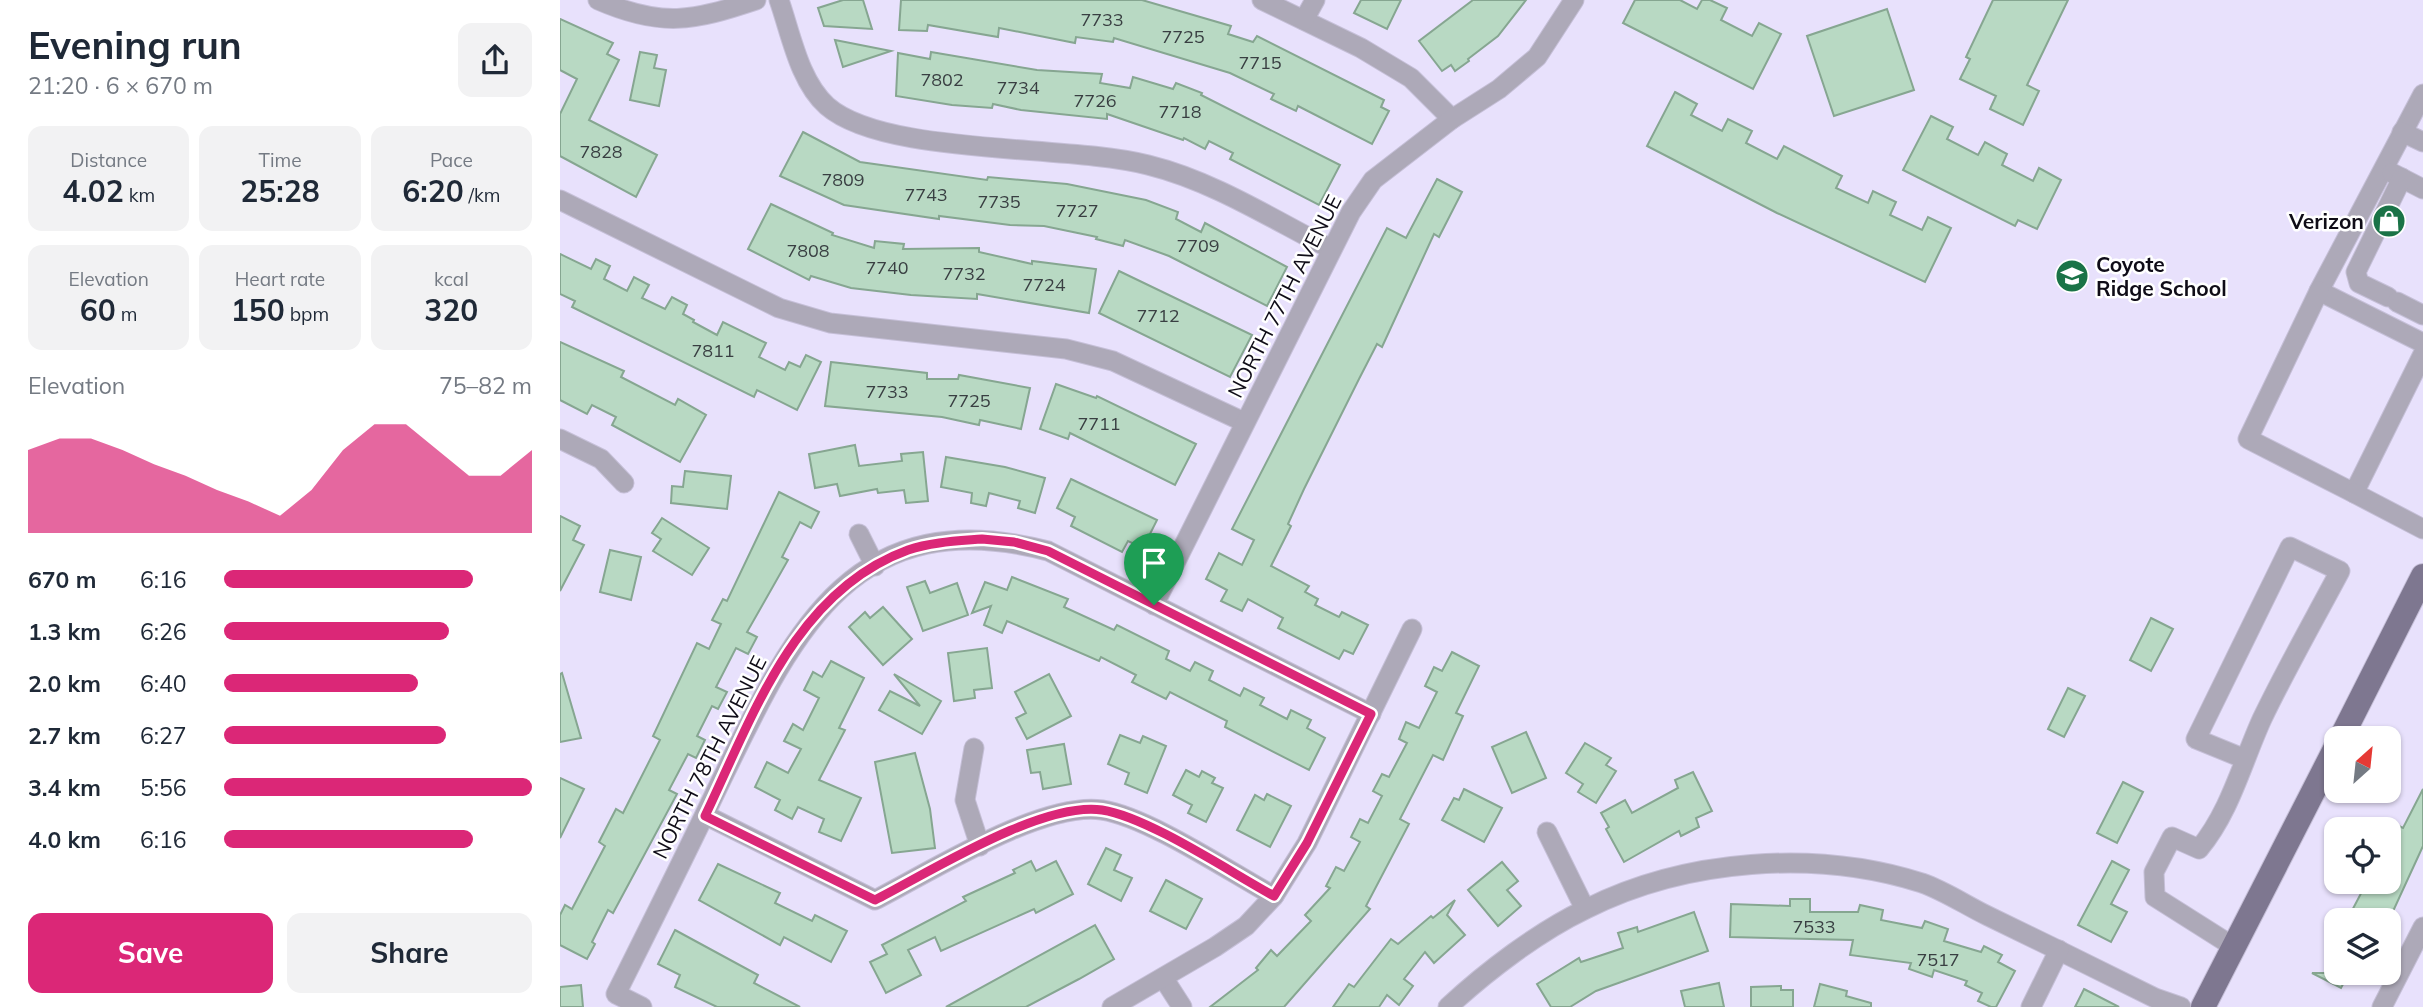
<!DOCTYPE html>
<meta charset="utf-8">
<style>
:root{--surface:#fff;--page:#f2f2f3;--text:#1f2937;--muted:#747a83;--accent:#db2777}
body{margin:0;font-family:Mulish,sans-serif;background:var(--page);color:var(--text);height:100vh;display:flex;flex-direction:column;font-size:26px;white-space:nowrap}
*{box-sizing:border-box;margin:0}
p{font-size:23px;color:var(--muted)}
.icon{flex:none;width:38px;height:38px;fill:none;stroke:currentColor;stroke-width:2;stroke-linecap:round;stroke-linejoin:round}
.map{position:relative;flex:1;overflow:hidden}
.panel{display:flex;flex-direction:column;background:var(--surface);width:560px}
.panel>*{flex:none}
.needle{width:46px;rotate:27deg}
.controls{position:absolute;left:1764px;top:726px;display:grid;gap:14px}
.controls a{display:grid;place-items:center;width:77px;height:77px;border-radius:14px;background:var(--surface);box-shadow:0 2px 5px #0004;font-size:35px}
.pin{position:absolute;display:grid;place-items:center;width:60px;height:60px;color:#fff;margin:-72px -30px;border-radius:50% 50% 50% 0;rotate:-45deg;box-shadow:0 0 7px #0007}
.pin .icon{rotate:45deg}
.round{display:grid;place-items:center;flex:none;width:74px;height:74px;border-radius:14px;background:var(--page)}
.overview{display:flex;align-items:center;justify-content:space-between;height:119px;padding:0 28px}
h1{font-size:38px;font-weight:700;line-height:52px}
.stats{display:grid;grid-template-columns:repeat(3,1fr);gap:10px;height:119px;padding:7px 28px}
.stats div{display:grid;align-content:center;border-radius:14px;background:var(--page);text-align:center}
.stats b{font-size:30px;font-weight:700}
.stats small{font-size:19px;font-weight:400}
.stats p{font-size:19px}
.chart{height:196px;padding:14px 28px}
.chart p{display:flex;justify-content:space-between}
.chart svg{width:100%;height:126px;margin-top:7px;fill:var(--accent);opacity:.7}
.action{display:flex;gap:14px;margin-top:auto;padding:14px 28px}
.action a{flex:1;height:80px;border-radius:14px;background:var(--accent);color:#fff;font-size:28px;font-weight:700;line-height:80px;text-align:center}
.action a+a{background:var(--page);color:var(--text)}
ul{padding:0 28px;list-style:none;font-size:23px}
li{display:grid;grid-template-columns:112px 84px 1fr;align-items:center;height:52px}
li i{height:18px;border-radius:9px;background:var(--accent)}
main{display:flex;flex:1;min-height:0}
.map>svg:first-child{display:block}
.building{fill:#b8d9c3;stroke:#86a691;stroke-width:2}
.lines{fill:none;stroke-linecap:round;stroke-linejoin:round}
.minor-casing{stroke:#c5bfd7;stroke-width:21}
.major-casing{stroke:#c5bfd7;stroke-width:26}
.minor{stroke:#ada9b8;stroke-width:19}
.major{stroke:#7e7790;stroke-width:24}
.route-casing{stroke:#fff;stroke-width:14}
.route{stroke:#db2777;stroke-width:9}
.labels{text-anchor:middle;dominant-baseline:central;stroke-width:5;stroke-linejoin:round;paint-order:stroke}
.number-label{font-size:18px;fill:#393f42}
.poi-label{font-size:21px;font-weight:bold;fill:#0f0c17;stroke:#fff;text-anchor:end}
.street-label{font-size:21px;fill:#0f0c17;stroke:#fff}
</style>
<main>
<section class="panel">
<div class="overview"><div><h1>Evening run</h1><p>21:20 · 6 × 670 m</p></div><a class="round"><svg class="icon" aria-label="share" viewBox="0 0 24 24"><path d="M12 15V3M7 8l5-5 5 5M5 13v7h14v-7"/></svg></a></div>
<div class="stats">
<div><p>Distance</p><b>4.02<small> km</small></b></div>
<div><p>Time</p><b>25:28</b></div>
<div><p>Pace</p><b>6:20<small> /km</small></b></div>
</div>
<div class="stats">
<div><p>Elevation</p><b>60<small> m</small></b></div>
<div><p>Heart rate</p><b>150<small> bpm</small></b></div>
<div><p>kcal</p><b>320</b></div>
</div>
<div class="chart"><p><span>Elevation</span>75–82 m</p>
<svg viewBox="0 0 160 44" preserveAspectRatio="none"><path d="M0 44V15L10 11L20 11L30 15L40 20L50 24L60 29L70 33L80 38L90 29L100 15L110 6L120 6L130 15L140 24L150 24L160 15V44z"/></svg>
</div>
<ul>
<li><b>670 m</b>6:16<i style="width:81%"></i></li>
<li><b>1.3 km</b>6:26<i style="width:73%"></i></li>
<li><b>2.0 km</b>6:40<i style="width:63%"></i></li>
<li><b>2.7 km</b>6:27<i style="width:72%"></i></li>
<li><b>3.4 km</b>5:56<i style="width:100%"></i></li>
<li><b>4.0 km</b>6:16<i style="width:81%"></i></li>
</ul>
<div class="action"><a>Save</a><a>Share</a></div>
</section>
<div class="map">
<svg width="1863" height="1007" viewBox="0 0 1863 1007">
<rect width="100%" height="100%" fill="#e8e1fc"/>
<g class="building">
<path d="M283,0H303L312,29L264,26L258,8Z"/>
<path d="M341,0H582L671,26L668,34L693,42L697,36L824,100L821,107L829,111L812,144L738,106L736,111L711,99L714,94L670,73L554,38L553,42L516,37L515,43L439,28L438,37L368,25L367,31L339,30Z"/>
<path d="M801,0H841L827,29L794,13Z"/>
<path d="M913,0H966L938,36L908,59L909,61L895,71L891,65L882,71L859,41Z"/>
<path d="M1075,0H1120L1137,9L1142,0H1150L1167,8L1161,20L1192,36L1199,23L1221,34L1193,89L1063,23Z"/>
<path d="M1433,0H1508L1467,85L1479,91L1463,125L1430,109L1436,96L1400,79L1410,59L1406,57Z"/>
<path d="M1327,9L1354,90L1274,116L1247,36Z"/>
<path d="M0,19L53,43L47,54L59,60L29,120L97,155L76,197L0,156V114L17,79L0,70Z"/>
<path d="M275,40L331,51L283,67Z"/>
<path d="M80,52L97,55L94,68L106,70L99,106L70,100Z"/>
<path d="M371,52L477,70L542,74L540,83L570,88L573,77L613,89L616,83L642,93L641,95L780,165L759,205L670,159L673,153L649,141L645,149L624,138L623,140L547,114V119L461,110L433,104L432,108L392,105L336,96L338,53L370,59Z"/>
<path d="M1115,92L1137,104L1131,115L1162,131L1168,119L1192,131L1186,143L1217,159L1224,146L1282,176L1276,188L1308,203L1313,191L1336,202L1330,215L1362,230L1368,217L1391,228L1365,282L1217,213L1087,146Z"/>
<path d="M1371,116L1393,127L1387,139L1418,155L1425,142L1447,154L1442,165L1473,181L1479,168L1501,180L1477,229L1458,220L1455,226L1343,170Z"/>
<path d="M243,132L300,162L427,180L428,177L507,184L586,200L618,212L616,219L641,232L645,223L727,267L707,306L609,256L565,240L563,246L536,239L537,237L484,226L450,225L379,216V219L284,205L220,176Z"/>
<path d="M877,179L902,192L879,237L874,234L822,347L817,344L799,379L744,489L728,524L731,526L711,566L749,586L745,592L758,599L755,605L779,617L782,612L808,625L793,654L784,650L779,659L718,628L723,618L688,599L682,611L661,601L667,590L646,579L659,553L682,565L694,540L672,529L827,228L846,238Z"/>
<path d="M211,204L273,233L272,235L314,248L315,241L344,244L343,249L419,248V252L472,264V261L536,269L529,313L417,294V299L351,295L291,288L251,276L249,280L188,249Z"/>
<path d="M0,254L31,269L36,259L50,266L44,279L67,291L74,277L89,285L82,298L105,309L112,297L127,305L123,314L134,320L133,322L157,335L163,322L206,343L199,357L225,370L229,362L240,367L246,355L261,362L237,410L197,390L194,397L12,307L15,301L0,294Z"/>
<path d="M559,271L692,335L670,377L539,313Z"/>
<path d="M0,342L64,371L61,377L115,405L118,399L146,415L120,462L52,425L56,417L32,405L27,414L0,400Z"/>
<path d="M271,362L367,373V379H398L399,375L470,388L461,429L420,420L419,425L382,417L265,406Z"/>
<path d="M496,384L536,398L537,396L636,444L615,485L510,433L508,439L480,429Z"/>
<path d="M295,445L299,466L342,461L341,454L363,452L368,501L346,503L344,490L318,493L317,489L280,496L277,484L255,488L249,454Z"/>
<path d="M386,457L445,467L485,478L475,513L458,508L460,501L429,493L426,506L411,503L412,493L381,487Z"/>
<path d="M125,471L171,476L167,509L111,503L112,486L123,487Z"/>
<path d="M511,479L597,520L583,548L568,541L562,552L511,526L515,517L497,508Z"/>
<path d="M219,492L259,512L251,528L240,522L222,557L228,560L187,632L197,637L188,654L176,648L156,687L167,692L158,709L152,706L137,736L145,740L136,758L128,754L109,790L117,794L53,913L48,910L32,942L35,944L27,959L0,945V915L5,905L12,909L45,846L39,842L56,809L63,813L100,740L93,736L137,643L149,649L161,624L152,620L163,599L167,601Z"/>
<path d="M0,516L20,526L13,540L24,545L0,591Z"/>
<path d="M102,518L149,548L132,575L93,551L101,539L92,533Z"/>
<path d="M50,550L81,557L71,600L40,592Z"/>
<path d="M452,577L508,599L504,607L554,630L557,625L609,651L606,659L630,671L635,662L653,671L649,680L680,696L684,688L704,698L700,705L727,719L731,710L751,720L747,728L765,738L749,770L665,727L667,721L610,692L606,699L572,682L576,675L541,657L539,661L447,621L442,633L424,625L431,606L412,613L425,582L447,590Z"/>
<path d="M365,581L370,593L397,583L408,615L363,631L347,587Z"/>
<path d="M323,607L352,639L323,665L289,627L305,612L310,618Z"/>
<path d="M1591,618L1613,629L1591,671L1570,660Z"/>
<path d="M427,648L432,688L414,690L415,698L394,701L388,653Z"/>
<path d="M892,652L919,666L896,713L903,716L883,760L873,755L840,819L849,824L806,906L810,909L724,1007H650L698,970L696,968L711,950L717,956L751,921L745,915L770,888L766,886L776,867L784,871L800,842L791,837L800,819L808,823L822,796L813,791L822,774L829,777L847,743L839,739L846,722L859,728L877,692L865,686L874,667L882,671Z"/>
<path d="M271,661L304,678L279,728L285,730L259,780L301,798L281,841L259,832L264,819L238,807L232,819L215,810L220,800L195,787L207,762L228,773L241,749L224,741L233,724L243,730L259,698L244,690L253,672L262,677Z"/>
<path d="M2,673L21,738L0,742V674Z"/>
<path d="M334,674L381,701L362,734L319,710L330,691L360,706Z"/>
<path d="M489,674L511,716L467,739L456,718L466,713L455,692Z"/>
<path d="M1508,688L1525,696L1504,737L1488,729Z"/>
<path d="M966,732L986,778L952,793L932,747Z"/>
<path d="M560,735L580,743L583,736L606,746L587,793L565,784L569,773L548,764Z"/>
<path d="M1025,743L1051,758L1046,765L1056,771L1036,803L1018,792L1023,784L1006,773Z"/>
<path d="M504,744L511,784L483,789L480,772L471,773L467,750Z"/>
<path d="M355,753L370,809L375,848L332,853L315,762Z"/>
<path d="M626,770L639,777L642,771L655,778L652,783L663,788L646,822L628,813L632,805L613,795Z"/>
<path d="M1133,772L1152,811L1136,818L1139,827L1121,836L1119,831L1064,862L1046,829L1049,827L1041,813L1065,800L1072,813L1118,788L1115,780Z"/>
<path d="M0,778L24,789L0,838Z"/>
<path d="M1563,782L1583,792L1557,843L1537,833Z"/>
<path d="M904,789L942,808L924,842L882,820L894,798L899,800Z"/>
<path d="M1863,789V846L1829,920H1787L1807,882H1829V836L1835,824L1843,828Z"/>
<path d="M707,794L731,806L710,847L677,830L695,795L704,800Z"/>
<path d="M546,848L561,855L554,870L572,878L561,901L528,884Z"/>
<path d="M471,861L476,871L496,861L513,894L476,913L474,909L381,951L375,937L348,950L361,975L326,993L310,962L327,954L322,945L406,901L403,897L455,873L453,870Z"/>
<path d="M1552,861L1569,870L1551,904L1567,912L1551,942L1518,925Z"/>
<path d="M942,862L958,881L947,890L961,906L938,926L908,890Z"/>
<path d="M158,864L220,893L215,903L252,921L255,915L287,931L271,962L224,937L220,945L139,900Z"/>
<path d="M606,880L642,899L626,929L590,911Z"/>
<path d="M1230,899H1250V912H1298L1300,905L1323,910L1321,920L1362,928L1365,921L1388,929L1384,941L1421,952L1424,946L1442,955L1438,962L1455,971L1436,1007H1431L1418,1001L1422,993L1405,985L1407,981L1374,970L1372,977L1349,969L1351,963L1290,955L1293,940L1170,937L1171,904L1230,906Z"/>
<path d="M895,900L887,915L905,935L874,963L865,952L844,979L853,986L839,1005L827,995L819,1007H773L789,984L794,987L831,939L838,944L871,916L873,918Z"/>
<path d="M1134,912L1148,951L1036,991L1010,1007H991L977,984L1019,958L1021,962L1063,948L1058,933L1077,927L1078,932Z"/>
<path d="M535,925L554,959L519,979L466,1007H386Z"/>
<path d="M115,930L198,975L194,983L240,1007H157L115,987L120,975L98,964Z"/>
<path d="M1752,973H1789L1781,988Z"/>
<path d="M1159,983L1164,1007H1125L1121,991Z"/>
<path d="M1260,984L1287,991L1286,996L1311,1003V1007H1254Z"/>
<path d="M21,985L23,1007H0V987Z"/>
<path d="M1221,986V990H1233V1007H1191V987Z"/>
<path d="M1524,989L1559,1007H1515Z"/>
</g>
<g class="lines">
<defs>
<g id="minor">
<path d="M38,0C102,28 133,21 196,0"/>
<path d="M219,0C231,34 239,81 267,106C324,156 507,144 588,165C653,181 712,219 771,249"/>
<path d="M702,0L801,48L851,78L892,119"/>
<path d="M744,20L755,0"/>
<path d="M1863,94L1759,291L1863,343"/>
<path d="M1842,132L1863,142"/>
<path d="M1832,173L1863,189"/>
<path d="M0,200L219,308L270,323L506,349L553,361L684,422"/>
<path d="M1759,291L1688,439L1794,493L1863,354"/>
<path d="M1828,297L1799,283L1796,272L1842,178"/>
<path d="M1837,302L1863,315"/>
<path d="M0,439L41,459L64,483"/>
<path d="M1794,493L1863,529"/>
<path d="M299,534L315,566"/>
<path d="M594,605L791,212L813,180L892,119L939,89L977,57L1014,0"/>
<path d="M414,748L405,800L420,846"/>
<path d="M145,815L315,900C370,872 482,801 542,810C588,817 670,872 714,896"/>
<path d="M987,832L1025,909"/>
<path d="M1674,947L1595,897L1594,872L1612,837L1639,849C1670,812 1682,763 1702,719C1726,669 1754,620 1780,571L1730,547L1636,739L1685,759"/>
<path d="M604,979L622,1007"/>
<path d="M82,1007L56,994C90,926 124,858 157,789C230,639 289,499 488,551L811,714"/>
<path d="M552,1007L655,947L686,926L714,896L747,843L852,629"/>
<path d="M888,1007C927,971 978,932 1026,909C1125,859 1256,849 1362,883C1385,891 1407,906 1428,916C1484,943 1539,970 1595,998L1621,1007"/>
<path d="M1471,1007L1499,950"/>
<path d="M1822,1007L1863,927"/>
</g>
<g id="major">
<path d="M1781,738L1863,576"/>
<path d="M1643,1007L1776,747"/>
</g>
</defs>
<use href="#minor" class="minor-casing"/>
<use href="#major" class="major-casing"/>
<use href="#minor" class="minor"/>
<use href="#major" class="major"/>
</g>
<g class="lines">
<defs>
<path id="route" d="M422,539L454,542L488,551L811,714L747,843L714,896C670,872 588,817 542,810C482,801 370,872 315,900L145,816C193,716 235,591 348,550C371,542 398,541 422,539Z"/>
</defs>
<use href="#route" class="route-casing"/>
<use href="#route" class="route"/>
</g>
<defs>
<symbol id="shop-disc" viewBox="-11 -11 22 22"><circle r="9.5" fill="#1a7347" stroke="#fff"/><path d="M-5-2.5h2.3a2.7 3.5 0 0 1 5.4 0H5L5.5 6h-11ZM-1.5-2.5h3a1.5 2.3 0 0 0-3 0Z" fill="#fff"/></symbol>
<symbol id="school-disc" viewBox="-11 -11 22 22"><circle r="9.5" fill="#1a7347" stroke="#fff"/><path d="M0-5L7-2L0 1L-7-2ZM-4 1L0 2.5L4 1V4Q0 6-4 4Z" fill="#fff"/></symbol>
</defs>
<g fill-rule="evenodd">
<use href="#shop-disc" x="1810" y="202" width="38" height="38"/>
<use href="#school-disc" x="1493" y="257" width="38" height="38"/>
</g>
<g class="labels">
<g class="number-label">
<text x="542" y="19">7733</text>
<text x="623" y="36">7725</text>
<text x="700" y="62">7715</text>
<text x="382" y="79">7802</text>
<text x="458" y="87">7734</text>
<text x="535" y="100">7726</text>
<text x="620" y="111">7718</text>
<text x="41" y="151">7828</text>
<text x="283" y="179">7809</text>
<text x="366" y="194">7743</text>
<text x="439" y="201">7735</text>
<text x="517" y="210">7727</text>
<text x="638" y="245">7709</text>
<text x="248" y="250">7808</text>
<text x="327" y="267">7740</text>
<text x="404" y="273">7732</text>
<text x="484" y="284">7724</text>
<text x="598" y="315">7712</text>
<text x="153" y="350">7811</text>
<text x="327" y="391">7733</text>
<text x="409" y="400">7725</text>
<text x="539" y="423">7711</text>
<text x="1254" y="926">7533</text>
<text x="1378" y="959">7517</text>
</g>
<g class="poi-label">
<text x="1804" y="221">Verizon</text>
<text x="1536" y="264" text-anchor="start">Coyote<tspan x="1536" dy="24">Ridge School</tspan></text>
</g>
<g class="street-label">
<text transform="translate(724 296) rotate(-63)">NORTH 77TH AVENUE</text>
<text transform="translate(149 757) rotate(-63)">NORTH 78TH AVENUE</text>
</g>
</g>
</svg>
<div class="controls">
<a><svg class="needle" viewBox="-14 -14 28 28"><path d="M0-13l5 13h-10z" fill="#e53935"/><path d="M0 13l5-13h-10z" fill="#747a83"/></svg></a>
<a><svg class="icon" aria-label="locate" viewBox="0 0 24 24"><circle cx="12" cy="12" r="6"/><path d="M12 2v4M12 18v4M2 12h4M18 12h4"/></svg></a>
<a><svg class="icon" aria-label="layers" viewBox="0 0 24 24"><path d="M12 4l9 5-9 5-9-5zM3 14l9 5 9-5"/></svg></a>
</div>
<div class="pin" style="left:594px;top:605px;background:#1e9e55"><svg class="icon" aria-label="arrive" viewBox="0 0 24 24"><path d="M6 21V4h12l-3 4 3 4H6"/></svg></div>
</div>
</main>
